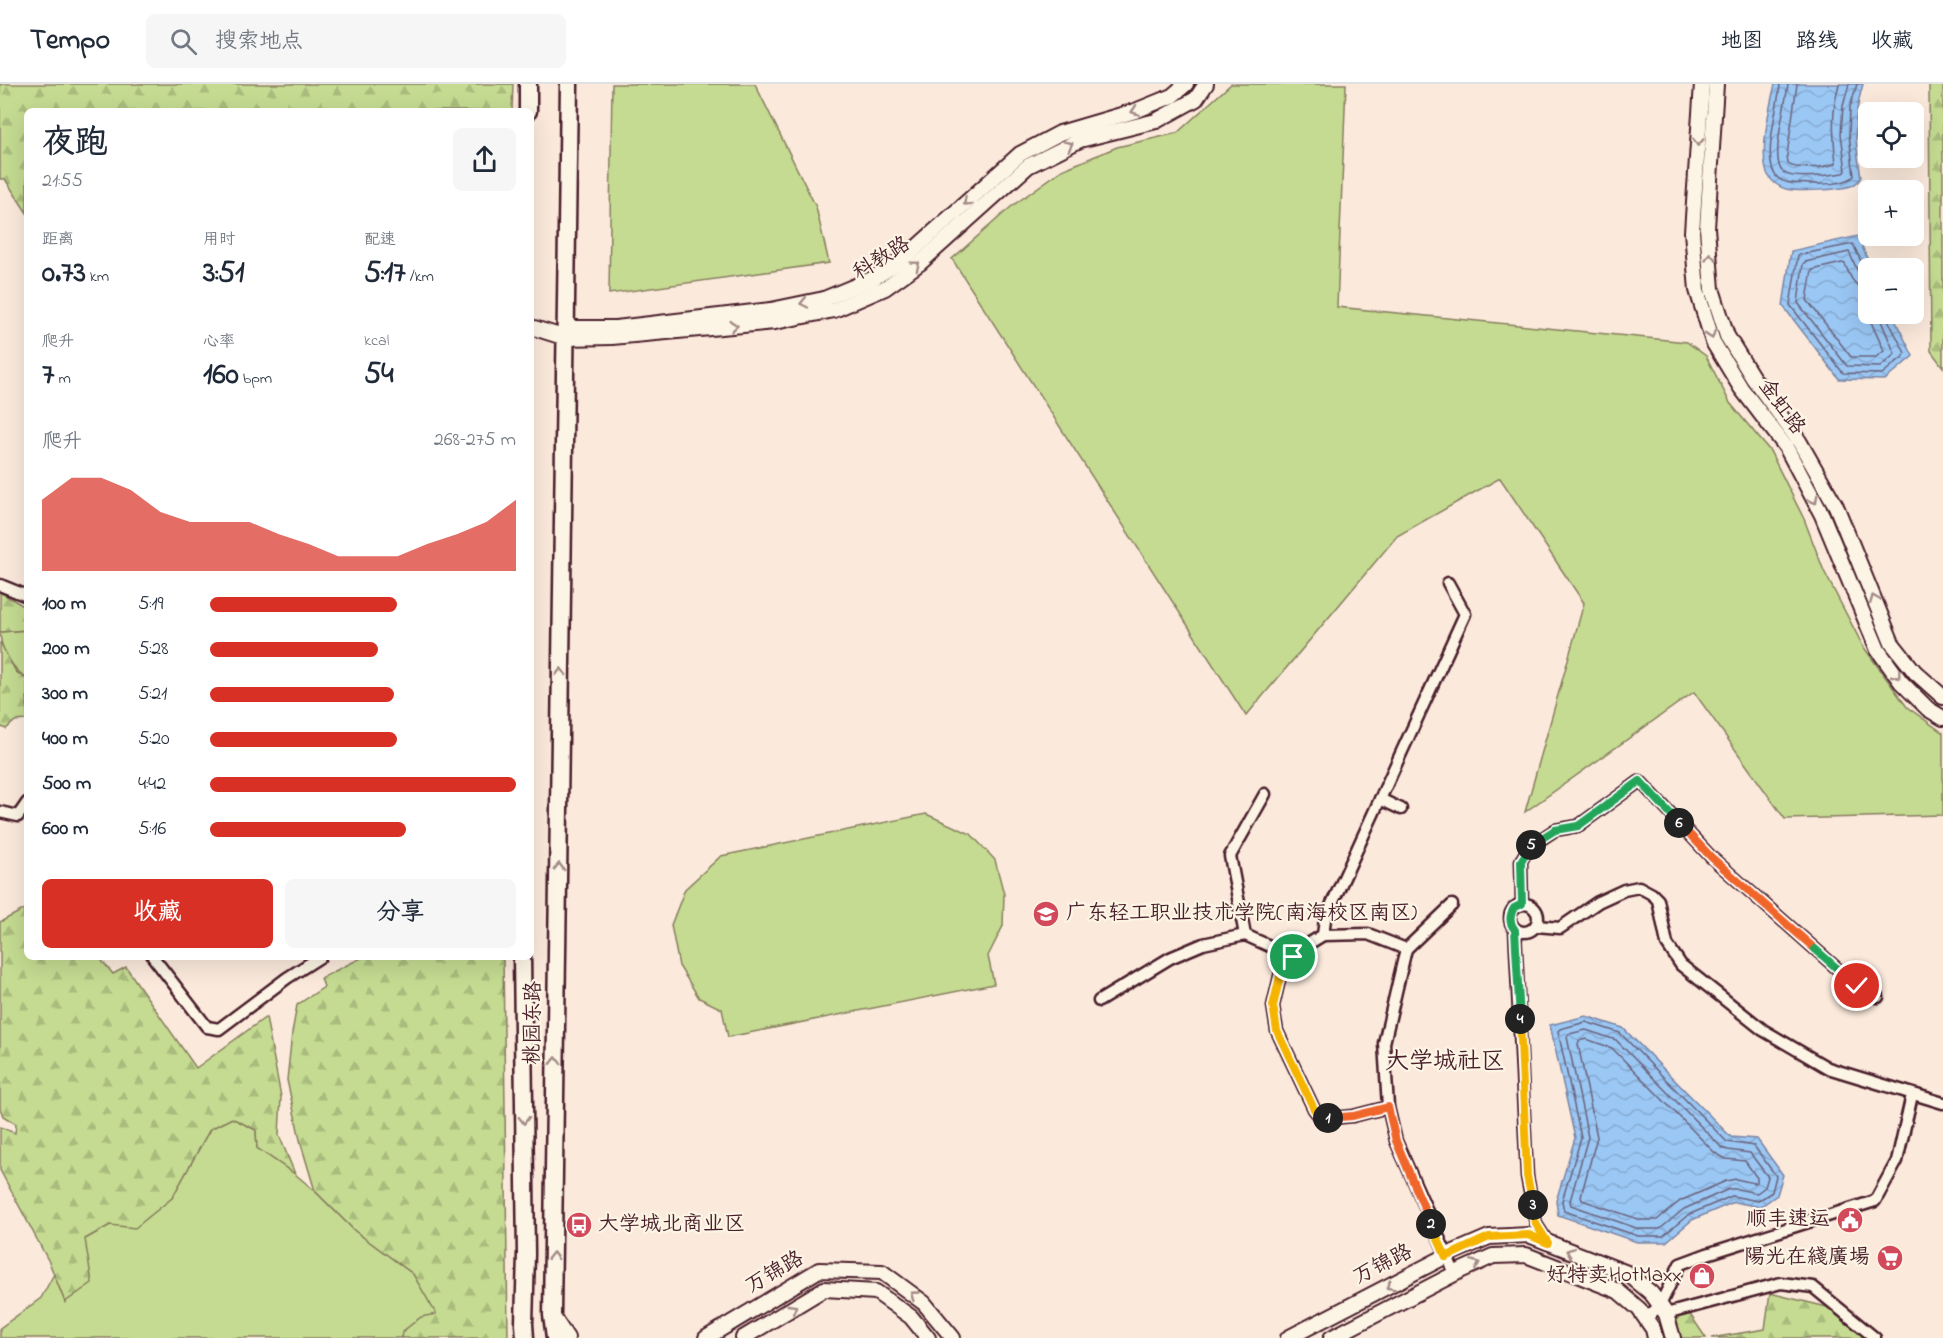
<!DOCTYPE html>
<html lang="zh">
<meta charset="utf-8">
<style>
:root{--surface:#fff;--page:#f6f6f7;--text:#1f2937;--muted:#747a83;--line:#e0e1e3;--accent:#d93025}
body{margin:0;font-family:"Indie Flower","LXGW WenKai TC",sans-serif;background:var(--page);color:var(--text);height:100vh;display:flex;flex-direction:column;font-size:22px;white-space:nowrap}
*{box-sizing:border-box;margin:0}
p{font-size:20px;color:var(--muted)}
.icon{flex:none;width:33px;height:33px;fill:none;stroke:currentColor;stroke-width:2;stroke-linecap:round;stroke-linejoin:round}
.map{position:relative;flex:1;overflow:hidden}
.sheet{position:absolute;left:24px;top:24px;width:510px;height:852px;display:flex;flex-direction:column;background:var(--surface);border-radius:9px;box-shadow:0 6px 24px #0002}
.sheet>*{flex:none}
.tools{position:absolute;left:1858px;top:18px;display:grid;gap:12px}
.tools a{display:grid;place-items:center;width:66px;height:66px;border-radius:9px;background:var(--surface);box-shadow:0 6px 24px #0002;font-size:30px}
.pin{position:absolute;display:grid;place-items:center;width:51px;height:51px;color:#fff;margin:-26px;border:3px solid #fff;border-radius:50%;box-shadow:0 2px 6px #0007}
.km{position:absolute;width:30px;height:30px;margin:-15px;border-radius:50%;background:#222;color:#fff;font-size:16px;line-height:30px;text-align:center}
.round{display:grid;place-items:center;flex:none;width:63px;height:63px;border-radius:9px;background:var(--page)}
.overview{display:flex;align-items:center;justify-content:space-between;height:102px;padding:0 18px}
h1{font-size:33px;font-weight:700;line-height:45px}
.figures{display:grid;grid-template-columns:repeat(3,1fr);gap:9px;height:102px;padding:6px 18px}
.figures div{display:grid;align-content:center}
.figures b{font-size:30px;font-weight:700}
.figures small{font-size:16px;font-weight:400}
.figures p{font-size:16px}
.chart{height:168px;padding:12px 18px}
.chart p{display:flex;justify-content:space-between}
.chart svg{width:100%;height:108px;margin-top:6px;fill:var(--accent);opacity:.7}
.primary-button{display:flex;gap:12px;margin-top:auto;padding:12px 18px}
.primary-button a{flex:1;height:69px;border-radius:9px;background:var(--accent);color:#fff;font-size:24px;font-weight:700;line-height:69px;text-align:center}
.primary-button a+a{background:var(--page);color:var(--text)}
ul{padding:0 18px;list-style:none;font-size:20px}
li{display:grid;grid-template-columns:96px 72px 1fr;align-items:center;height:45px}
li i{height:15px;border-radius:8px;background:var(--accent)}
header{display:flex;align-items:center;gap:36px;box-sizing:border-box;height:84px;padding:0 30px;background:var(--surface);border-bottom:2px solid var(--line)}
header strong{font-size:28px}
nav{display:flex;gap:33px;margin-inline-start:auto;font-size:21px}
.search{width:420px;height:54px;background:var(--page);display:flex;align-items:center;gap:15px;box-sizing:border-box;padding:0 21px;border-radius:9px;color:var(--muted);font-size:22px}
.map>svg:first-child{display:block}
.grass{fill:#c4db91;stroke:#877d5e;stroke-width:1.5}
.forest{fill:url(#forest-firs);stroke:#877d5e;stroke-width:1.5}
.water{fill:url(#water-waves);stroke:#7a84a4;stroke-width:1.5}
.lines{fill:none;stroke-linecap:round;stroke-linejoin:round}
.shore{stroke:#6a627b;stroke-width:1.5}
.minor-casing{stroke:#4a1f2b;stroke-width:15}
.tertiary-casing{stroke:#4a1f2b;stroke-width:18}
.secondary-casing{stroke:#4a1f2b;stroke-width:21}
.minor{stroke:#fcf5e5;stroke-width:10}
.tertiary{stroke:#fcf5e5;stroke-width:14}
.secondary{stroke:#fcf5e5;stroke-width:16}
.oneway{stroke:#a38a88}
.split-1-casing{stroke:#fff;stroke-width:12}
.split-2-casing{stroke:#fff;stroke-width:12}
.split-3-casing{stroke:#fff;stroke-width:12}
.split-4-casing{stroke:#fff;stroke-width:12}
.split-5-casing{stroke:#fff;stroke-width:12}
.split-6-casing{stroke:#fff;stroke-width:12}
.split-7-casing{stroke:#fff;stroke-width:12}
.split-8-casing{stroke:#fff;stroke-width:12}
.split-1{stroke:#f5b400;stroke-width:8}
.split-2{stroke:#f0652b;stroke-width:8}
.split-3{stroke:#f5b400;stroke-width:8}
.split-4{stroke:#f5b400;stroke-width:8}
.split-5{stroke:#22a559;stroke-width:8}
.split-6{stroke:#22a559;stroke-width:8}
.split-7{stroke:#f0652b;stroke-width:8}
.split-8{stroke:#22a559;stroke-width:8}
.labels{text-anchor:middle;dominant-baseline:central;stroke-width:4.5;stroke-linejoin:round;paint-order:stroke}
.street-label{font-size:21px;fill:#4a1f2b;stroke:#fcf5e5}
.poi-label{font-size:21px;fill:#4a1f2b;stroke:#fcf5e5;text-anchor:end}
.quarter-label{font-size:24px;fill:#4a1f2b;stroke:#fcf5e5}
</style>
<header>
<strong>Tempo</strong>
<div class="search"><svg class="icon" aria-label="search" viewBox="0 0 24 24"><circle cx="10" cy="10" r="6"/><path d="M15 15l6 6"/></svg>搜索地点</div>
<nav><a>地图</a><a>路线</a><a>收藏</a></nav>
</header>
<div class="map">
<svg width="1943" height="1254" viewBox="0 0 1943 1254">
<defs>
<pattern id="forest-firs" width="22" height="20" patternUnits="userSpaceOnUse" patternTransform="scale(1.5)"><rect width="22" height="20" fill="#c4db91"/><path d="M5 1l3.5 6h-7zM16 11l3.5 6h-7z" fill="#aabc7d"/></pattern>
<pattern id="water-waves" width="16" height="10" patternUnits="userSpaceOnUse" patternTransform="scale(1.5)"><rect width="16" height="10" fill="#9ac7f4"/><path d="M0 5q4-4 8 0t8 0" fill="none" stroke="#86aad1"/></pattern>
</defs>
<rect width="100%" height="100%" fill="#fbeadc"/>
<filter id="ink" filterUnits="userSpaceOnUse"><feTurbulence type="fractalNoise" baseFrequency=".0167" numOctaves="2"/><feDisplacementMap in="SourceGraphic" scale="12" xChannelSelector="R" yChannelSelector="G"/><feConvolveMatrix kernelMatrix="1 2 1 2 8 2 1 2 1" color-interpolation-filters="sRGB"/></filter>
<g filter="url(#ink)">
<g class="grass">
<path d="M612,0H755L816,123L829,179L609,210Z"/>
<path d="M1231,0H1346L1337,223L1687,258L1706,272L1730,319L1770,367L1804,435L1824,487L1863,562L1907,623L1943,649V731L1785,735L1694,608L1525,728L1584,519L1500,394L1397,452L1246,632L952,175L1012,122L1062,86L1117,63L1177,49Z"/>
<path d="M27,546V595C13,585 0,566 0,548Z"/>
<path d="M926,730L971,750L995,776L1004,810L1003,842L988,872L994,900L728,953L722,925L699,914L679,882L671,841L685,805L721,772Z"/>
<path d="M232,1034L256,1046L257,1064L295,1090L315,1107L355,1147L413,1190L437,1230L403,1248L401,1254H0V1244L41,1214L54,1190L65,1218L85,1155L110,1141L172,1114L210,1045Z"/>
</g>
<g class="forest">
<path d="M0,0H513L512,27H27V129L5,95H0Z"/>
<path d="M1929,0H1943V283L1931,267Z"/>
<path d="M0,508L27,524V546L0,548Z"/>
<path d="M0,558L16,588L27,595V636L15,637L6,645L0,642Z"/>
<path d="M27,824V873H99L113,890L126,883L196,984L266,933L281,1013L279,1051L295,1090L257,1064L256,1046L232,1034L210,1045L172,1114L135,1144L110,1141L85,1155L92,1199L65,1218L49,1178L0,1086V1043L15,1049L16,1040L3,1032L0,1024V838Z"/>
<path d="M363,873H503L508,1254H401L402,1248L421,1233L436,1230L413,1190L355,1147L315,1107L301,1060L287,996L292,949L297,921L324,903L321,894Z"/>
<path d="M1770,1209L1835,1225L1866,1254H1711L1765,1245Z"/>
<path d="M1689,1229L1706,1254H1678L1671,1232Z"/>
</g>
<g class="water">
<path d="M1775,0H1863C1852,37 1855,55 1861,93C1859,97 1856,100 1851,102C1838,106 1800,108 1786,105C1779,103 1772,98 1768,91C1758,72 1770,21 1775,0Z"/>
<path d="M1858,152L1871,184H1869V230H1892L1913,272L1885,296L1839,295L1783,222L1791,167Z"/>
<path d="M1586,932L1623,944L1731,1053L1757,1055L1783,1091L1777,1111L1760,1123L1734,1118L1692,1136L1666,1158H1637L1558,1131L1556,1117L1575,1054L1550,941Z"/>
</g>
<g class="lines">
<g class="shore">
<path d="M1780,0C1779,21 1760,79 1778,94C1786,101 1800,99 1810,100C1822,100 1845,101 1854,92L1849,50L1850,23L1857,0"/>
<path d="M1788,0C1787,17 1769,76 1783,88C1793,97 1831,91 1844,89L1846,87L1841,50L1843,22L1849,0"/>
<path d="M1797,0L1787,71L1788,80C1796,86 1827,84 1836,79C1833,49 1831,30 1839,0"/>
<path d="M1869,190L1865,186L1853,160L1798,171L1790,221L1843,289L1882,290L1904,272L1905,269L1887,234V230"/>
<path d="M1869,198L1860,192L1849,168L1805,178L1803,180L1798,219L1847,282L1880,283L1895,270L1881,237L1879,230"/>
<path d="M1869,207C1854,203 1850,193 1845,180L1842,179L1812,186L1807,216L1851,273H1876L1884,267L1871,238L1870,230"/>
<path d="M1586,938L1620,949L1727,1058L1754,1062L1776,1092L1772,1108L1758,1117L1732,1112L1688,1131L1663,1152H1638L1564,1127L1562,1117L1581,1054L1558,947L1560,945Z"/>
<path d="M1586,946L1616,956L1722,1064L1728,1066L1750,1069L1768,1093L1765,1103L1757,1109L1737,1105H1729L1684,1125L1660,1145H1639L1571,1121L1570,1117L1588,1053L1567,953L1569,950Z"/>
<path d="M1586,955L1612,964L1715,1069L1726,1075L1745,1077L1757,1094V1098L1754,1099L1736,1095L1726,1097L1680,1117L1657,1136H1641L1582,1116L1581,1112L1597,1053L1578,960L1579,957Z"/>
</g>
<defs>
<g id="minor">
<path d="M0,501L27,512"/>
<path d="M1380,715L1401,725"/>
<path d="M0,728L18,732L27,719"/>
<circle cx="1524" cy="834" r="14"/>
<path d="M1522,820L1521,777L1529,763L1555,746L1578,742L1640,697L1711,773L1841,888L1857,902L1878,913"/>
<path d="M1452,821L1406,865L1384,959L1388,1023L1396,1057L1455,1190"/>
<path d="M1536,842L1560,844L1598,818L1624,806L1639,803L1652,810L1658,816L1667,860L1681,881L1763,946L1828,984L1943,1019"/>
<path d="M1515,846L1527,1092L1536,1140L1548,1159"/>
<path d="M1245,851L1230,772L1265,710"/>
<path d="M1323,851L1325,835L1465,530L1448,499"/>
<path d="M153,873L207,943L219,945L287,894L320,873"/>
<path d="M1099,917L1170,874L1203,860L1245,851L1294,873"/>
<path d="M1388,1023L1353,1032L1322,1035L1314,1025L1277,947L1273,922L1281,888L1300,865L1323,851L1368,850L1406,865"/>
<path d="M1666,1230L1781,1199L1813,1203L1875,1254"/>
<path d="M1646,1235L1660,1221L1680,1180L1707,1170L1875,1117L1897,1077L1912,1011"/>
</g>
<g id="tertiary">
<path d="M1702,0L1692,148L1697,206L1713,258L1741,304L1786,363L1822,431L1878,566L1901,598L1928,625L1943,634"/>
<path d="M1716,0L1707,144L1712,205L1727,252L1753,294L1799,357L1836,422L1892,559L1915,588L1943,613"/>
<path d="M531,243L566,254L612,253L775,238L834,226L885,204L920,179L1028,82L1080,56L1156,37L1196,15L1206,0"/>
<path d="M567,244H616L771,226L824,215L872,195L906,173L1020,70L1060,49L1135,27L1172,12L1186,0"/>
<path d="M553,1233L567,1254"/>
<path d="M706,1254L819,1186L882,1188L924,1219L953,1254"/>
<path d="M743,1254L824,1205L876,1208L911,1233L928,1254"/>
<path d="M1288,1254L1454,1168L1489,1153L1529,1151L1627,1189L1651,1209L1660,1221L1666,1230L1673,1254"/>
<path d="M1331,1254L1462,1186L1493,1172L1526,1171L1618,1207L1639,1225L1653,1245L1655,1254"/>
</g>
<g id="secondary">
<path d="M528,27V0"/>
<path d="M522,873L526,1170L524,1240L525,1254"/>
<path d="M555,1254L552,1231L569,0"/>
</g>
</defs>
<use href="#minor" class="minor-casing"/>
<use href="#tertiary" class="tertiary-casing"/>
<use href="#secondary" class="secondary-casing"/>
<use href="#minor" class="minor"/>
<use href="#tertiary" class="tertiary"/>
<use href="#secondary" class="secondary"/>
</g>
<defs><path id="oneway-chevron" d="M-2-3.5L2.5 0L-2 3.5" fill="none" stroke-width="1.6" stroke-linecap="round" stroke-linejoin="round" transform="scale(1.5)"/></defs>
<g class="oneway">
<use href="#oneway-chevron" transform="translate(1135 27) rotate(161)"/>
<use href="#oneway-chevron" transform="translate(1698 58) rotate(94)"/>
<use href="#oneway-chevron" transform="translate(1069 61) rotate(-27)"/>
<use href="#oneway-chevron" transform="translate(967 118) rotate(138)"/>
<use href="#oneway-chevron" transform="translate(1710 173) rotate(-95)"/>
<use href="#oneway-chevron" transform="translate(916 181) rotate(-37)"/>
<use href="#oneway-chevron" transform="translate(804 219) rotate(168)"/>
<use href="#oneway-chevron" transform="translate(734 242) rotate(-5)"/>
<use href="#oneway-chevron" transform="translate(1711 251) rotate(71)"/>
<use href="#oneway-chevron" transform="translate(1814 416) rotate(62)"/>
<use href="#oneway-chevron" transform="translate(1874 515) rotate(-112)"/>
<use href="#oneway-chevron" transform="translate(561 588) rotate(-89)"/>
<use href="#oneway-chevron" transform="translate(1897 591) rotate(53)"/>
<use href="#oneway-chevron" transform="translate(559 783) rotate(-89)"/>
<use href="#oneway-chevron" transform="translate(556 977) rotate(-89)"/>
<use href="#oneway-chevron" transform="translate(524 1036) rotate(89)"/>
<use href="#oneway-chevron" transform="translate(1570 1168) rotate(-159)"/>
<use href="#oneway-chevron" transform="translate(553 1172) rotate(-89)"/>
<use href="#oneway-chevron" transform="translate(1476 1180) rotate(-23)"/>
<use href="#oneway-chevron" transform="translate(1390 1202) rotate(153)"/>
<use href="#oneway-chevron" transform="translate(914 1211) rotate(-144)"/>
<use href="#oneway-chevron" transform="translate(793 1224) rotate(-31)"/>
</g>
</g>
<g class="lines" filter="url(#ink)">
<defs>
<path id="split-1" d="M1293,873L1281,888L1273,922L1277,947L1314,1025L1322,1035L1328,1034"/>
<path id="split-2" d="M1328,1034L1353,1032L1388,1023L1396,1057L1431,1140"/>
<path id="split-3" d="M1431,1140L1446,1173L1489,1153L1529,1151L1548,1159L1536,1140L1533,1121"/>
<path id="split-4" d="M1520,935L1527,1092L1533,1121"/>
<path id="split-5" d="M1520,935L1515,846C1509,839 1509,832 1514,824L1522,820L1521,777L1531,761"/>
<path id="split-6" d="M1531,761L1555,746L1578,742L1640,697L1679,739"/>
<path id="split-7" d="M1679,739L1711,773L1815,865"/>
<path id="split-8" d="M1815,865L1857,902"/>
</defs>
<use href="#split-1" class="split-1-casing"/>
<use href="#split-2" class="split-2-casing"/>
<use href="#split-3" class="split-3-casing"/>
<use href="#split-4" class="split-4-casing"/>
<use href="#split-5" class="split-5-casing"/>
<use href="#split-6" class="split-6-casing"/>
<use href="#split-7" class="split-7-casing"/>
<use href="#split-8" class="split-8-casing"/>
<use href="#split-1" class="split-1"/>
<use href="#split-2" class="split-2"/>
<use href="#split-3" class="split-3"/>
<use href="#split-4" class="split-4"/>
<use href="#split-5" class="split-5"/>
<use href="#split-6" class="split-6"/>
<use href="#split-7" class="split-7"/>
<use href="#split-8" class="split-8"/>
</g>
<defs>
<symbol id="university-disc" viewBox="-11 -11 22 22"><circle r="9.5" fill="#d1495b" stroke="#fcf5e5"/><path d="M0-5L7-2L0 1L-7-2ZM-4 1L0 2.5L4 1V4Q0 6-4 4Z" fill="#fff"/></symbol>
<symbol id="civic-disc" viewBox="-11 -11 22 22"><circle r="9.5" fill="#d1495b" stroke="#fcf5e5"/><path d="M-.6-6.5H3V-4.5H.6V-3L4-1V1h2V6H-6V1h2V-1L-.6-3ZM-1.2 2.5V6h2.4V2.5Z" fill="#fff"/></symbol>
<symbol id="bus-disc" viewBox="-11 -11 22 22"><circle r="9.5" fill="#d1495b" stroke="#fcf5e5"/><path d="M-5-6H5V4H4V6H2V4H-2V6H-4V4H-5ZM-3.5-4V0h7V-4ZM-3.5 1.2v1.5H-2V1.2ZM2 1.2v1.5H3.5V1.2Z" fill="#fff"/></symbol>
<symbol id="supermarket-disc" viewBox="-11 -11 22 22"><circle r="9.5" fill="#d1495b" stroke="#fcf5e5"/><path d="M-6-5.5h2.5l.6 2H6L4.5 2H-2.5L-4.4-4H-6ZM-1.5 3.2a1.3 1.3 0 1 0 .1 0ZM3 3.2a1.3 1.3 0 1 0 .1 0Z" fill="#fff"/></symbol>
<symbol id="shop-disc" viewBox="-11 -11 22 22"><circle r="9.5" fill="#d1495b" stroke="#fcf5e5"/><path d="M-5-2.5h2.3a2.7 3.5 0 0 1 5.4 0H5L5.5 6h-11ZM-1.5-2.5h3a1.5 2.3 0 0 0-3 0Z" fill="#fff"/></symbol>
</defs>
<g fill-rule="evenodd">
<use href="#university-disc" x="1031" y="815" width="30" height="30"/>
<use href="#civic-disc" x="1835" y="1121" width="30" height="30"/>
<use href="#bus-disc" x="564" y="1126" width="30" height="30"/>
<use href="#supermarket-disc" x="1875" y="1159" width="30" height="30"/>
<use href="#shop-disc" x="1687" y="1177" width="30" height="30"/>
</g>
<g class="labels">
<g class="street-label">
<text transform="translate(882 175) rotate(-32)">科教路</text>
<text transform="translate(1781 323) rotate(54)">金虹路</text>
<text transform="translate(534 939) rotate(-89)">桃园东路</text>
<text transform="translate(1383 1181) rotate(-27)">万锦路</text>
<text transform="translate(775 1189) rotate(-30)">万锦路</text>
</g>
<g class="poi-label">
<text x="1066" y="830" text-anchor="start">广东轻工职业技术学院(南海校区南区)</text>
<text x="1830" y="1136">顺丰速运</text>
<text x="598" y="1141" text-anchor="start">大学城北商业区</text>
<text x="1870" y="1174">陽光在綫廣場</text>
<text x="1682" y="1192">好特卖HotMaxx</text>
</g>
<g class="quarter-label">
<text x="1445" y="978">大学城社区</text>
</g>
</g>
</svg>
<div class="tools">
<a><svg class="icon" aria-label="locate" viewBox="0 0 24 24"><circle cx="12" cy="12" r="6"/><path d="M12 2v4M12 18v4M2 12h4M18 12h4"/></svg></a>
<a>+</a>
<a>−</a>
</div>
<div class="pin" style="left:1293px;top:873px;background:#1e9e55"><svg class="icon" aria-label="arrive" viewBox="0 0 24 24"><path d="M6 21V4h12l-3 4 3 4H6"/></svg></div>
<div class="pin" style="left:1857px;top:902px;background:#d93025"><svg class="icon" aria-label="check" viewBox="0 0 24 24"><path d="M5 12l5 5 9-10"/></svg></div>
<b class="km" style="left:1328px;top:1034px">1</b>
<b class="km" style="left:1431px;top:1140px">2</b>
<b class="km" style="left:1533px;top:1121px">3</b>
<b class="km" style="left:1520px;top:935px">4</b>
<b class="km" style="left:1531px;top:761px">5</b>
<b class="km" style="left:1679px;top:739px">6</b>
<section class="sheet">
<div class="overview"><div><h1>夜跑</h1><p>21:55</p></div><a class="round"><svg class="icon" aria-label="share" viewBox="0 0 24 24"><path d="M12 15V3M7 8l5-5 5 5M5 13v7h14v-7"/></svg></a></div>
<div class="figures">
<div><p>距离</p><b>0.73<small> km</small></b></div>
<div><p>用时</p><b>3:51</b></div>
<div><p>配速</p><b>5:17<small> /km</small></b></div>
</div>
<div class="figures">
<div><p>爬升</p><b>7<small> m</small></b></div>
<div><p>心率</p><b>160<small> bpm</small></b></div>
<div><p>kcal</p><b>54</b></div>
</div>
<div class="chart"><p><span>爬升</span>268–275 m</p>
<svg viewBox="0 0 160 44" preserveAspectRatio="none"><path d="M0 44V15L10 6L20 6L30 11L40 20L50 24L60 24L70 24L80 29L90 33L100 38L110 38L120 38L130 33L140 29L150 24L160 15V44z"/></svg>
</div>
<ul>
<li><b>100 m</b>5:19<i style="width:61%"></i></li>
<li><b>200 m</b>5:28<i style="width:55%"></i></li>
<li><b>300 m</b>5:21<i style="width:60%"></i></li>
<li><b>400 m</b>5:20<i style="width:61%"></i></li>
<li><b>500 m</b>4:42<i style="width:100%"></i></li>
<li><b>600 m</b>5:16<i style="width:64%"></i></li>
</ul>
<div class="primary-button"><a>收藏</a><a>分享</a></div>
</section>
</div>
